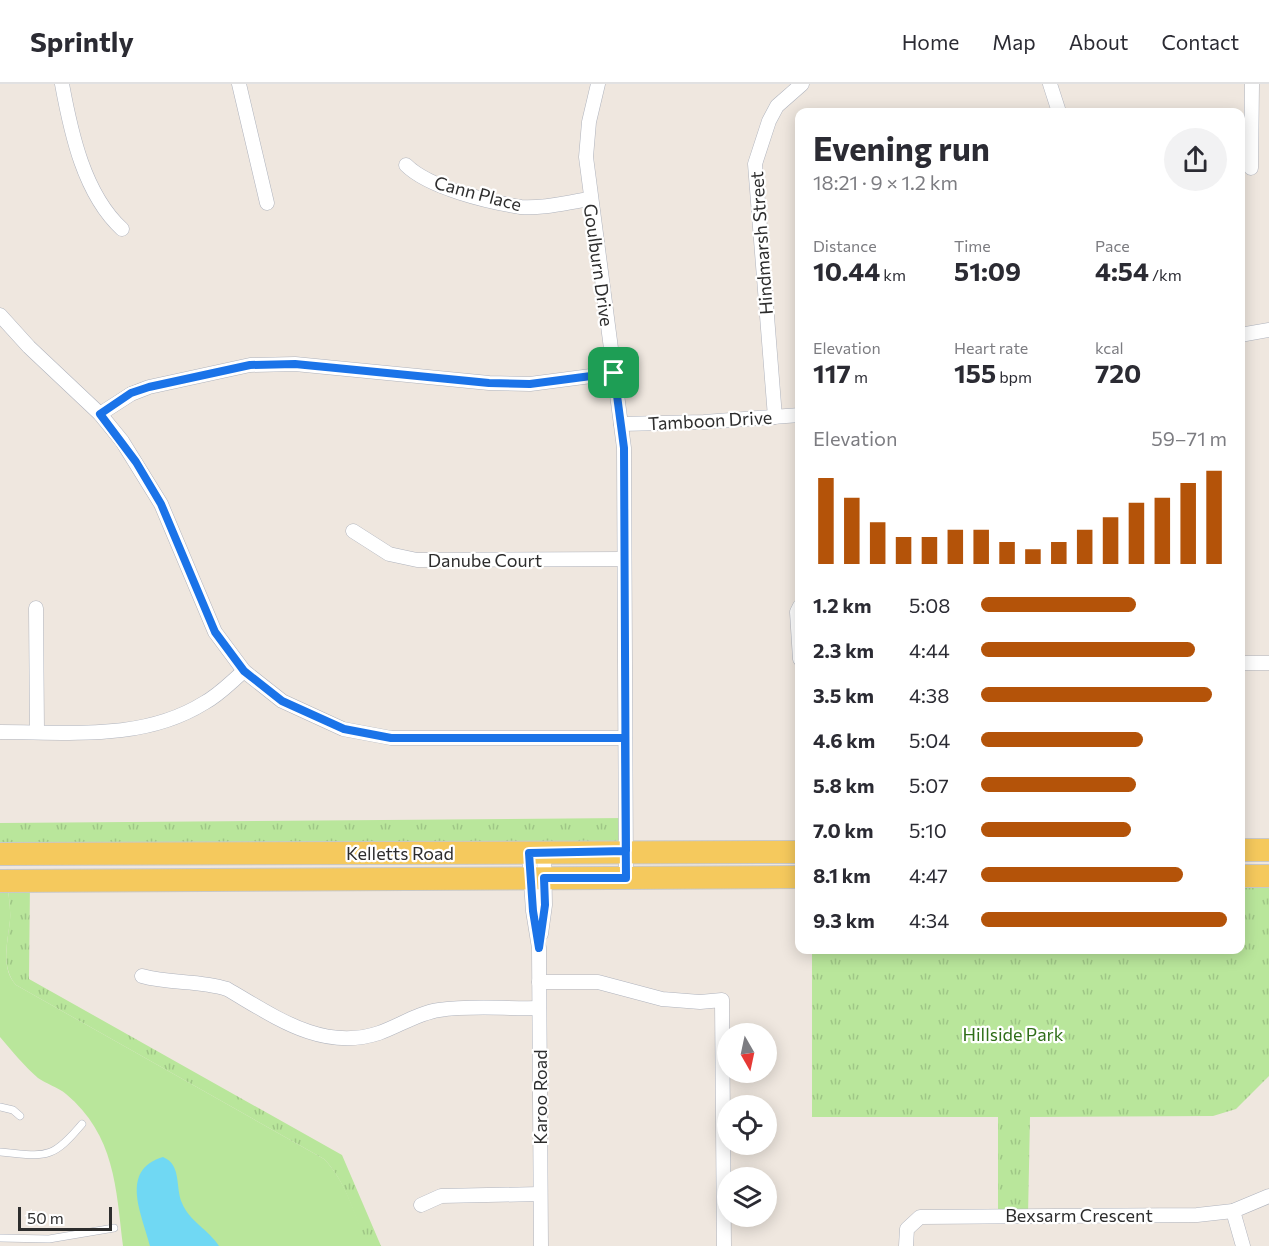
<!DOCTYPE html>
<meta charset="utf-8">
<style>
:root{--surface:#fff;--page:#f2f2f3;--text:#2b2b33;--muted:#7c7c81;--line:#e1e1e2;--accent:#b45309}
body{margin:0;font-family:Commissioner,sans-serif;background:var(--page);color:var(--text);height:100vh;display:flex;flex-direction:column;font-size:22px;white-space:nowrap}
*{box-sizing:border-box;margin:0}
p{font-size:20px;color:var(--muted)}
.icon{flex:none;width:33px;height:33px;fill:none;stroke:currentColor;stroke-width:2;stroke-linecap:round;stroke-linejoin:round}
.map{position:relative;flex:1;overflow:hidden}
.drawer{position:absolute;left:795px;top:24px;width:450px;height:846px;display:flex;flex-direction:column;background:var(--surface);border-radius:12px;box-shadow:0 3px 15px #0003}
.drawer>*{flex:none}
.needle{width:39px;rotate:171deg}
.controls{position:absolute;left:717px;top:939px;display:grid;gap:12px}
.controls a{display:grid;place-items:center;width:60px;height:60px;border-radius:50%;background:var(--surface);box-shadow:0 3px 15px #0003;font-size:30px}
.scale{position:absolute;left:18px;bottom:15px;width:94px;box-sizing:border-box;padding-left:6px;border:3px solid #2d2d2d;border-top:0;font-size:16px;line-height:21px;white-space:nowrap;color:#2d2d2d;-webkit-text-stroke:4px #fff;paint-order:stroke}
.pin{position:absolute;display:grid;place-items:center;width:51px;height:51px;color:#fff;margin:-26px;border-radius:12px;box-shadow:0 3px 9px #0006}
.round{display:grid;place-items:center;flex:none;width:63px;height:63px;border-radius:32px;background:var(--page)}
.head{display:flex;align-items:center;justify-content:space-between;height:102px;padding:0 18px}
h1{font-size:33px;font-weight:700;line-height:45px}
.stats{display:grid;grid-template-columns:repeat(3,1fr);gap:9px;height:102px;padding:6px 18px}
.stats div{display:grid;align-content:center}
.stats b{font-size:26px;font-weight:700}
.stats small{font-size:16px;font-weight:400}
.stats p{font-size:16px}
.chart{height:168px;padding:12px 18px}
.chart p{display:flex;justify-content:space-between}
.chart svg{width:100%;height:108px;margin-top:6px;stroke:var(--accent);stroke-width:6}
ul{padding:0 18px;list-style:none;font-size:20px}
li{display:grid;grid-template-columns:96px 72px 1fr;align-items:center;height:45px}
li i{height:15px;border-radius:8px;background:var(--accent)}
header{display:flex;align-items:center;gap:36px;box-sizing:border-box;height:84px;padding:0 30px;background:var(--surface);border-bottom:2px solid var(--line)}
header strong{font-size:28px}
nav{display:flex;gap:33px;margin-inline-start:auto;font-size:21px}
.map>svg:first-child{display:block}
.grass{fill:#b9e69b}
.park{fill:url(#park-tufts)}
.water{fill:#70d8f3}
.lines{fill:none;stroke-linecap:round;stroke-linejoin:round}
.lane-casing{stroke:#afb3bd;stroke-width:8}
.street-casing{stroke:#afb3bd;stroke-width:15}
.primary-casing{stroke:#c8c8c8;stroke-width:24}
.lane{stroke:#fff;stroke-width:7}
.street{stroke:#fff;stroke-width:14}
.primary{stroke:#f5c95d;stroke-width:22}
.route-casing{stroke:#fff;stroke-width:12}
.route{stroke:#1a73e8;stroke-width:8}
.labels{text-anchor:middle;dominant-baseline:central;stroke-width:4.5;stroke-linejoin:round;paint-order:stroke}
.street-label{font-size:18px;fill:#2d2d2d;stroke:#fff}
.park-label{font-size:18px;fill:#2f6e19;stroke:#fff}
</style>
<header>
<strong>Sprintly</strong>
<nav><a>Home</a><a>Map</a><a>About</a><a>Contact</a></nav>
</header>
<div class="map">
<svg width="1269" height="1162" viewBox="0 0 1269 1162">
<defs>
<pattern id="park-tufts" width="24" height="20" patternUnits="userSpaceOnUse" patternTransform="scale(1.5)"><rect width="24" height="20" fill="#b9e69b"/><path d="M3 7l-1-3M5 7V3M7 7l1-3M15 17l-1-3M17 17v-4M19 17l1-3" fill="none" stroke="#9fc686"/></pattern>
</defs>
<rect width="100%" height="100%" fill="#efe7df"/>
<path class="grass" d="M0,797H7C8,809 11,823 10,836C8,857 0,884 16,901L324,1075C346,1097 356,1134 368,1162H123C116,1104 115,1051 66,1010C58,1003 46,1000 38,994C25,983 11,966 0,953Z"/>
<g class="park">
<path d="M625,734L626,767L0,770V739Z"/>
<path d="M1241,792H1269V992L1236,1025L1213,1032L1030,1033L1028,1132H998V1033H812V866H1240Z"/>
<path d="M7,797H30L29,895L342,1071L381,1162H367C355,1134 346,1097 324,1075L16,901C0,882 8,858 10,836C11,823 8,809 7,797Z"/>
</g>
<path class="water" d="M163,1073C182,1081 175,1103 182,1119C189,1137 209,1146 219,1162H150C142,1130 119,1086 163,1073Z"/>
<g class="lines">
<defs>
<g id="lane">
<path d="M0,1023L13,1026L20,1032"/>
<path d="M0,1068C46,1072 51,1077 82,1040"/>
<path d="M0,1154L49,1155L114,1144"/>
</g>
<g id="street">
<path d="M62,0C71,49 84,110 122,145"/>
<path d="M239,0L267,119"/>
<path d="M598,0L589,38L586,73L624,364L626,794"/>
<path d="M1050,0L1059,28"/>
<path d="M406,81C429,104 489,118 521,123C543,125 568,118 590,115"/>
<path d="M1251,84L1252,0"/>
<path d="M0,231L29,263L100,330L122,357L161,420L215,548L244,587L282,617L343,645L391,654H625"/>
<path d="M1240,251L1269,246"/>
<path d="M100,330L131,310L149,303L250,281L295,280L489,299L530,300L614,289"/>
<path d="M775,333L755,80L769,37L777,22L802,0"/>
<path d="M621,340L704,338L800,331"/>
<path d="M353,447L389,470L417,476L624,475"/>
<path d="M800,522L797,528L800,575"/>
<path d="M36,524L37,648"/>
<path d="M1240,579H1269"/>
<path d="M0,648C69,648 143,657 204,619C219,611 231,598 244,587"/>
<path d="M529,769L533,827L539,864L541,1162"/>
<path d="M541,850L545,821L544,769"/>
<path d="M142,892C170,900 199,896 227,905C274,932 322,968 379,949C399,942 418,929 439,926C471,921 506,925 539,924"/>
<path d="M539,898H598L662,915L700,918L722,916L724,1162"/>
<path d="M421,1121L441,1112L540,1110"/>
<path d="M1233,1127L1243,1162"/>
<path d="M906,1162L907,1145L920,1133L1197,1131L1233,1127L1269,1112"/>
</g>
<g id="primary">
<path d="M1240,766H1269"/>
<path d="M0,770L800,768"/>
<path d="M1240,792H1269"/>
<path d="M0,797L800,793"/>
</g>
</defs>
<use href="#lane" class="lane-casing"/>
<use href="#street" class="street-casing"/>
<use href="#primary" class="primary-casing"/>
<use href="#lane" class="lane"/>
<use href="#street" class="street"/>
<use href="#primary" class="primary"/>
</g>
<g class="lines">
<defs>
<path id="route" d="M614,289L624,364L626,767L529,769L533,827L539,864L545,821L544,794H626C626,747 625,701 625,654H391L344,645L282,617L244,587L215,548L161,420L136,378L100,330L131,309L149,303L250,281L295,280L489,299L530,300L614,289"/>
</defs>
<use href="#route" class="route-casing"/>
<use href="#route" class="route"/>
</g>
<g class="labels">
<g class="street-label">
<text transform="translate(478 109) rotate(15)">Cann Place</text>
<text transform="translate(761 159) rotate(-94)">Hindmarsh Street</text>
<text transform="translate(599 181) rotate(82)">Goulburn Drive</text>
<text transform="translate(710 336) rotate(-3)">Tamboon Drive</text>
<text x="485" y="476">Danube Court</text>
<text x="400" y="769">Kelletts Road</text>
<text transform="translate(540 1013) rotate(-90)">Karoo Road</text>
<text x="1079" y="1131">Bexsarm Crescent</text>
</g>
<g class="park-label">
<text x="1013" y="950">Hillside Park</text>
</g>
</g>
</svg>
<div class="controls">
<a><svg class="needle" viewBox="-14 -14 28 28"><path d="M0-13l5 13h-10z" fill="#e53935"/><path d="M0 13l5-13h-10z" fill="#7c7c81"/></svg></a>
<a><svg class="icon" aria-label="locate" viewBox="0 0 24 24"><circle cx="12" cy="12" r="6"/><path d="M12 2v4M12 18v4M2 12h4M18 12h4"/></svg></a>
<a><svg class="icon" aria-label="layers" viewBox="0 0 24 24"><path d="M12 4l9 5-9 5-9-5zM3 14l9 5 9-5"/></svg></a>
</div>
<div class="scale">50 m</div>
<div class="pin" style="left:614px;top:289px;background:#1e9e55"><svg class="icon" aria-label="arrive" viewBox="0 0 24 24"><path d="M6 21V4h12l-3 4 3 4H6"/></svg></div>
<section class="drawer">
<div class="head"><div><h1>Evening run</h1><p>18:21 · 9 × 1.2 km</p></div><a class="round"><svg class="icon" aria-label="share" viewBox="0 0 24 24"><path d="M12 15V3M7 8l5-5 5 5M5 13v7h14v-7"/></svg></a></div>
<div class="stats">
<div><p>Distance</p><b>10.44<small> km</small></b></div>
<div><p>Time</p><b>51:09</b></div>
<div><p>Pace</p><b>4:54<small> /km</small></b></div>
</div>
<div class="stats">
<div><p>Elevation</p><b>117<small> m</small></b></div>
<div><p>Heart rate</p><b>155<small> bpm</small></b></div>
<div><p>kcal</p><b>720</b></div>
</div>
<div class="chart"><p><span>Elevation</span>59–71 m</p>
<svg viewBox="0 0 160 44" preserveAspectRatio="none"><path d="M5 44V9M15 44V17M25 44V27M35 44V33M45 44V33M55 44V30M65 44V30M75 44V35M85 44V38M95 44V35M105 44V30M115 44V25M125 44V19M135 44V17M145 44V11M155 44V6"/></svg>
</div>
<ul>
<li><b>1.2 km</b>5:08<i style="width:63%"></i></li>
<li><b>2.3 km</b>4:44<i style="width:87%"></i></li>
<li><b>3.5 km</b>4:38<i style="width:94%"></i></li>
<li><b>4.6 km</b>5:04<i style="width:66%"></i></li>
<li><b>5.8 km</b>5:07<i style="width:63%"></i></li>
<li><b>7.0 km</b>5:10<i style="width:61%"></i></li>
<li><b>8.1 km</b>4:47<i style="width:82%"></i></li>
<li><b>9.3 km</b>4:34<i style="width:100%"></i></li>
</ul>
</section>
</div>
